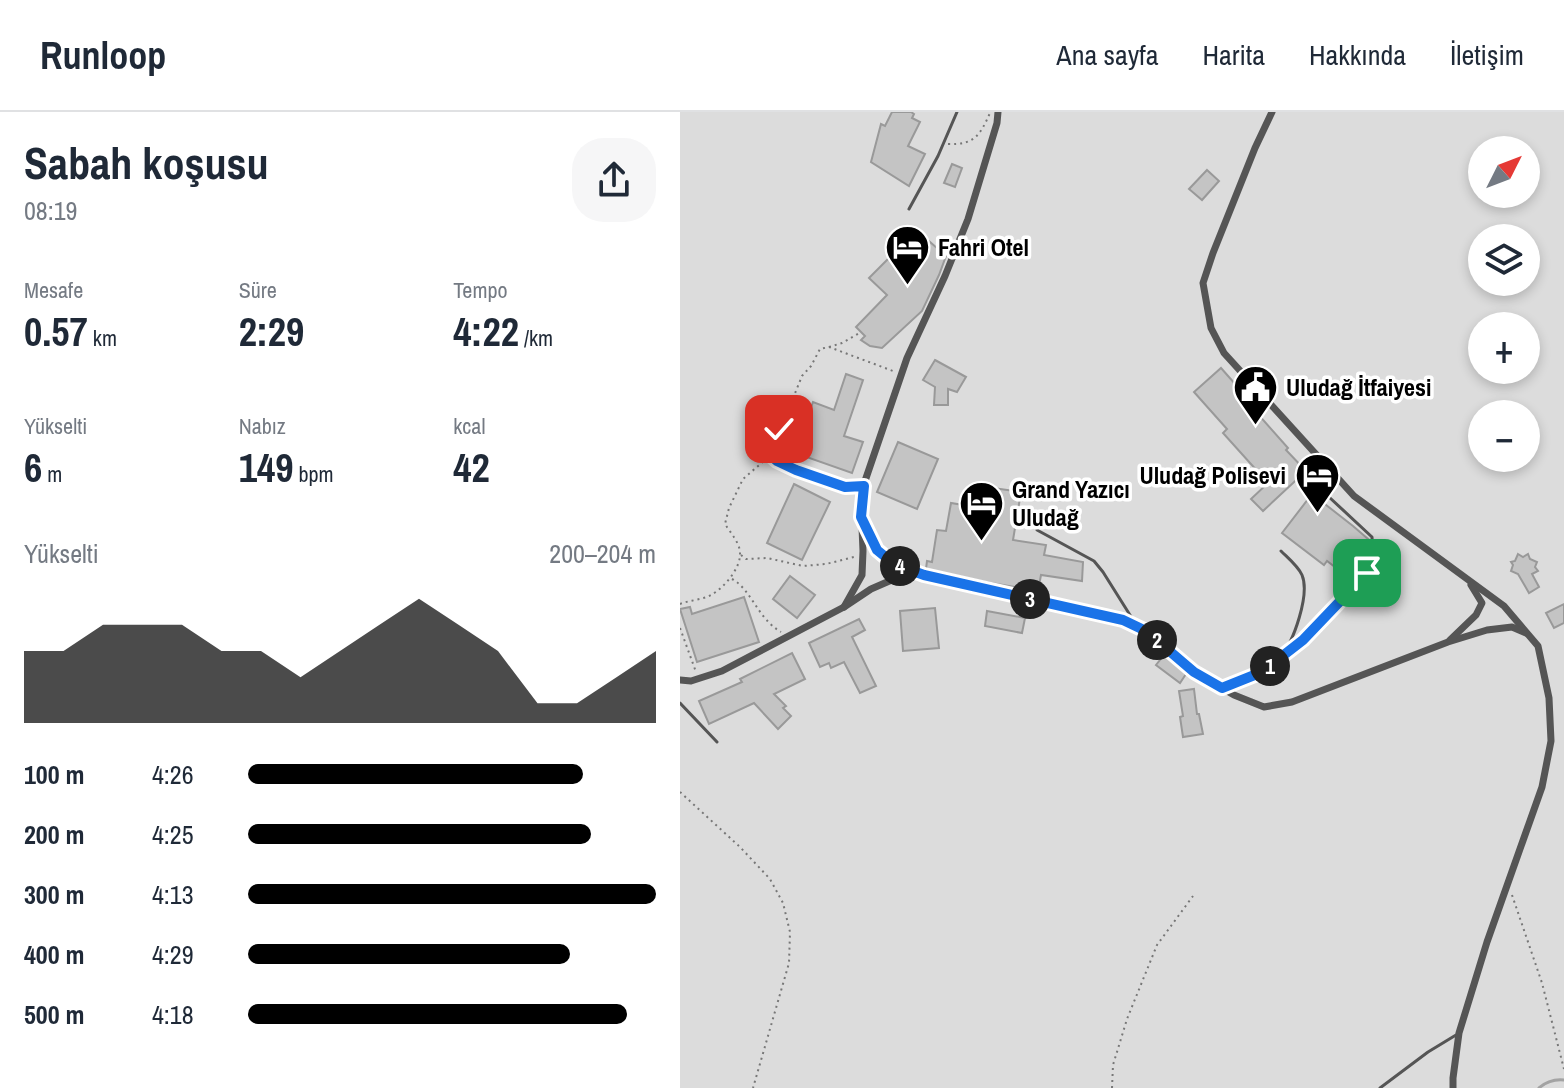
<!DOCTYPE html>
<html lang="tr">
<meta charset="utf-8">
<style>
:root{--surface:#fff;--page:#f6f6f7;--text:#1f2937;--muted:#747a83;--line:#e0e1e3;--accent:#000}
body{margin:0;font-family:"Archivo Narrow",sans-serif;background:var(--page);color:var(--text);height:100vh;display:flex;flex-direction:column;font-size:30px;white-space:nowrap}
*{box-sizing:border-box;margin:0}
p{font-size:26px;color:var(--muted)}
.icon{flex:none;width:44px;height:44px;fill:none;stroke:currentColor;stroke-width:2;stroke-linecap:round;stroke-linejoin:round}
.map{position:relative;flex:1;overflow:hidden}
.drawer{display:flex;flex-direction:column;background:var(--surface);width:680px}
.drawer>*{flex:none}
.needle{width:52px;rotate:48deg}
.controls{position:absolute;left:788px;top:24px;display:grid;gap:16px}
.controls a{display:grid;place-items:center;width:72px;height:72px;border-radius:50%;background:var(--surface);box-shadow:0 4px 12px #0003;font-size:40px}
.pin{position:absolute;display:grid;place-items:center;width:68px;height:68px;color:#fff;margin:-34px;border-radius:16px;box-shadow:0 4px 12px #0006}
.km{position:absolute;width:40px;height:40px;margin:-20px;border-radius:50%;background:#222;color:#fff;font-size:22px;line-height:40px;text-align:center}
.round{display:grid;place-items:center;flex:none;width:84px;height:84px;border-radius:32px;background:var(--page)}
.overview{display:flex;align-items:center;justify-content:space-between;height:136px;padding:0 24px}
h1{font-size:44px;font-weight:700;line-height:60px}
.stats{display:grid;grid-template-columns:repeat(3,1fr);gap:12px;height:136px;padding:8px 24px}
.stats div{display:grid;align-content:center}
.stats b{font-size:40px;font-weight:700}
.stats small{font-size:22px;font-weight:400}
.stats p{font-size:22px}
.chart{height:224px;padding:16px 24px}
.chart p{display:flex;justify-content:space-between}
.chart svg{width:100%;height:144px;margin-top:8px;fill:var(--accent);opacity:.7}
ul{padding:0 24px;list-style:none;font-size:26px}
li{display:grid;grid-template-columns:128px 96px 1fr;align-items:center;height:60px}
li i{height:20px;border-radius:10px;background:var(--accent)}
header{display:flex;align-items:center;gap:48px;box-sizing:border-box;height:112px;padding:0 40px;background:var(--surface);border-bottom:2px solid var(--line)}
header strong{font-size:38px}
nav{display:flex;gap:44px;margin-inline-start:auto;font-size:28px}
main{display:flex;flex:1;min-height:0}
.map>svg:first-child{display:block}
.green{fill:#dcdcdc;fill-rule:evenodd}
.lines{fill:none;stroke-linecap:round;stroke-linejoin:round}
.stream{stroke:#a3a3a3;stroke-width:3}
.building{fill:#c4c4c4;stroke:#999;stroke-width:2}
.path{stroke:#777;stroke-width:2;stroke-dasharray:2 4;stroke-linecap:butt}
.lane{stroke:#555;stroke-width:3}
.street{stroke:#555;stroke-width:7}
.route-casing{stroke:#fff;stroke-width:16}
.route{stroke:#1a73e8;stroke-width:10}
.labels{text-anchor:middle;dominant-baseline:central;stroke-width:7;stroke-linejoin:round;paint-order:stroke}
.poi-label{font-size:24px;font-weight:bold;fill:#000;stroke:#fff;text-anchor:start}
</style>
<header>
<strong>Runloop</strong>
<nav><a>Ana sayfa</a><a>Harita</a><a>Hakkında</a><a>İletişim</a></nav>
</header>
<main>
<section class="drawer">
<div class="overview"><div><h1>Sabah koşusu</h1><p>08:19</p></div><a class="round"><svg class="icon" aria-label="share" viewBox="0 0 24 24"><path d="M12 15V3M7 8l5-5 5 5M5 13v7h14v-7"/></svg></a></div>
<div class="stats">
<div><p>Mesafe</p><b>0.57<small> km</small></b></div>
<div><p>Süre</p><b>2:29</b></div>
<div><p>Tempo</p><b>4:22<small> /km</small></b></div>
</div>
<div class="stats">
<div><p>Yükselti</p><b>6<small> m</small></b></div>
<div><p>Nabız</p><b>149<small> bpm</small></b></div>
<div><p>kcal</p><b>42</b></div>
</div>
<div class="chart"><p><span>Yükselti</span>200–204 m</p>
<svg viewBox="0 0 160 44" preserveAspectRatio="none"><path d="M0 44V22L10 22L20 14L30 14L40 14L50 22L60 22L70 30L80 22L90 14L100 6L110 14L120 22L130 38L140 38L150 30L160 22V44z"/></svg>
</div>
<ul>
<li><b>100 m</b>4:26<i style="width:82%"></i></li>
<li><b>200 m</b>4:25<i style="width:84%"></i></li>
<li><b>300 m</b>4:13<i style="width:100%"></i></li>
<li><b>400 m</b>4:29<i style="width:79%"></i></li>
<li><b>500 m</b>4:18<i style="width:93%"></i></li>
</ul>
</section>
<div class="map">
<svg width="884" height="976" viewBox="0 0 884 976">
<rect width="100%" height="100%" fill="#fff"/>
<path class="green" d="M0,0H884V976H0ZM802,38H846V82H802ZM802,126H846V170H802ZM802,214H846V258H802ZM802,302H846V346H802Z"/>
<g class="lines">
<path class="stream" d="M859,976C867,969 874,967 884,968"/>
</g>
<g class="building">
<path d="M212,0H231L234,2L232,6L240,10L228,34L245,42L229,74L191,50L201,12L205,14Z"/>
<path d="M272,52L282,56L275,75L264,71Z"/>
<path d="M527,58L539,69L522,88L509,77Z"/>
<path d="M241,122L266,144L259,163L242,199L202,236L190,234L181,228L185,224L176,215L207,183L189,166L211,144L215,148Z"/>
<path d="M255,248L286,265L277,280L268,277V293H254L255,275L243,268Z"/>
<path d="M541,256L571,290L569,292L608,336L606,338L626,359L583,399L571,387L588,371L543,321L547,317L514,280Z"/>
<path d="M166,262L183,268L164,324L183,330L172,361L115,341L133,290L154,298Z"/>
<path d="M218,330L258,347L237,397L197,380Z"/>
<path d="M114,372L150,390L122,448L87,431Z"/>
<path d="M313,376L341,380L333,428L366,433L364,443L403,450L402,469L361,463L358,479L305,470L246,457L247,449L252,450L257,418L266,419L271,391L295,395L293,406L307,409Z"/>
<path d="M632,382L673,414L688,427L669,453L677,459L668,471L661,466L664,462L647,449L644,453L602,421Z"/>
<path d="M838,442L843,445L848,442L850,447L857,450L855,455L858,459L852,462L859,475L849,481L838,462L831,459L833,453L831,450L835,449Z"/>
<path d="M110,464L135,483L117,506L93,487Z"/>
<path d="M64,485L79,530L17,550L0,497L10,495L12,502Z"/>
<path d="M884,492V511L874,516L866,501Z"/>
<path d="M255,496L259,536L223,539L220,499Z"/>
<path d="M307,499L345,506L342,521L305,514Z"/>
<path d="M179,507L185,518L172,525L196,574L180,581L164,550L151,556L149,551L140,555L129,531Z"/>
<path d="M112,541L125,567L94,582L106,594L103,596L111,604L98,617L74,591L29,612L19,589L62,570L60,567Z"/>
<path d="M484,543L506,562L500,571L476,553Z"/>
<path d="M514,577L517,602H519L523,622L503,625L500,605L503,604L499,579Z"/>
</g>
<g class="lines">
<g class="path">
<path d="M268,32C295,33 300,23 310,1"/>
<path d="M149,235L162,231L181,220"/>
<path d="M89,342C107,357 152,376 175,375"/>
<path d="M61,443L66,447L87,446L123,454L146,452L174,445"/>
<path d="M52,467C72,478 77,506 101,520"/>
<path d="M0,492C10,488 22,488 31,483C44,476 61,456 60,441C60,431 50,420 45,412L49,396L63,367L85,348L94,333L122,264L131,254L140,237L149,235L213,259"/>
<path d="M0,516L16,560"/>
<path d="M0,680L60,735L90,767L103,791L110,820L109,851L73,976"/>
<path d="M832,783L862,871L884,957"/>
<path d="M432,976L433,953L447,907L477,833L513,784"/>
</g>
<g class="lane">
<path d="M229,97L258,44L277,0"/>
<path d="M357,418L414,449L423,460L455,511"/>
<path d="M601,545L623,528L687,461L693,440L692,425L649,385V378L658,369"/>
<path d="M546,574C565,567 586,561 600,545C614,530 630,482 622,463C618,454 608,446 601,439"/>
<path d="M0,591L37,630"/>
<path d="M700,976L748,940L776,923"/>
</g>
<g class="street">
<path d="M592,0L575,36L533,141L523,171L531,216L544,241L674,384L824,494L858,534L869,586L871,629L862,675L807,830L779,921L773,966V976"/>
<path d="M181,405C201,445 202,448 244,463L443,508L466,519L514,560L554,583L584,595L612,590L768,530L807,518L832,515L846,521"/>
<path d="M164,495L182,463L183,439L181,391L185,369L227,246L265,164L288,107L317,11L318,0"/>
<path d="M770,528L796,503L802,491L791,473"/>
<path d="M0,568L11,569L42,559L164,495L191,477L214,467L242,463"/>
</g>
</g>
<g class="lines">
<defs>
<path id="route" d="M99,317L94,333L89,342L97,349L116,358L165,375L184,374L181,405L197,438L214,452L244,463L443,508L466,519L514,560L542,576L582,560L623,528L687,461"/>
</defs>
<use href="#route" class="route-casing"/>
<use href="#route" class="route"/>
</g>
<defs>
<symbol id="hotel-pin" viewBox="-11 -11 22 30"><path d="M0 17L-7.5 6A9.5 9.5 0 1 1 7.5 6Z" fill="#000" stroke="#fff"/><path d="M-6-4.5h1.5V1H6V5H4.5V3h-9V5H-6ZM-4 0a1.8 1.8 0 1 1 3.6 0ZM.5 0V-2.5h3Q6-2.5 6 0Z" fill="#fff"/></symbol>
<symbol id="civic-pin" viewBox="-11 -11 22 30"><path d="M0 17L-7.5 6A9.5 9.5 0 1 1 7.5 6Z" fill="#000" stroke="#fff"/><path d="M-.6-6.5H3V-4.5H.6V-3L4-1V1h2V6H-6V1h2V-1L-.6-3ZM-1.2 2.5V6h2.4V2.5Z" fill="#fff"/></symbol>
</defs>
<g fill-rule="evenodd">
<use href="#hotel-pin" x="202" y="110" width="51" height="69"/>
<use href="#civic-pin" x="550" y="250" width="51" height="69"/>
<use href="#hotel-pin" x="612" y="338" width="51" height="69"/>
<use href="#hotel-pin" x="276" y="366" width="51" height="69"/>
</g>
<g class="labels">
<g class="poi-label">
<text x="258" y="135">Fahri Otel</text>
<text x="606" y="275">Uludağ İtfaiyesi</text>
<text x="606" y="363" text-anchor="end">Uludağ Polisevi</text>
<text x="332" y="377">Grand Yazıcı<tspan x="332" dy="28">Uludağ</tspan></text>
</g>
</g>
</svg>
<div class="controls">
<a><svg class="needle" viewBox="-14 -14 28 28"><path d="M0-13l5 13h-10z" fill="#e53935"/><path d="M0 13l5-13h-10z" fill="#747a83"/></svg></a>
<a><svg class="icon" aria-label="layers" viewBox="0 0 24 24"><path d="M12 4l9 5-9 5-9-5zM3 14l9 5 9-5"/></svg></a>
<a>+</a>
<a>−</a>
</div>
<div class="pin" style="left:687px;top:461px;background:#1e9e55"><svg class="icon" aria-label="arrive" viewBox="0 0 24 24"><path d="M6 21V4h12l-3 4 3 4H6"/></svg></div>
<div class="pin" style="left:99px;top:317px;background:#d93025"><svg class="icon" aria-label="check" viewBox="0 0 24 24"><path d="M5 12l5 5 9-10"/></svg></div>
<b class="km" style="left:590px;top:554px">1</b>
<b class="km" style="left:477px;top:528px">2</b>
<b class="km" style="left:350px;top:487px">3</b>
<b class="km" style="left:220px;top:454px">4</b>
</div>
</main>
